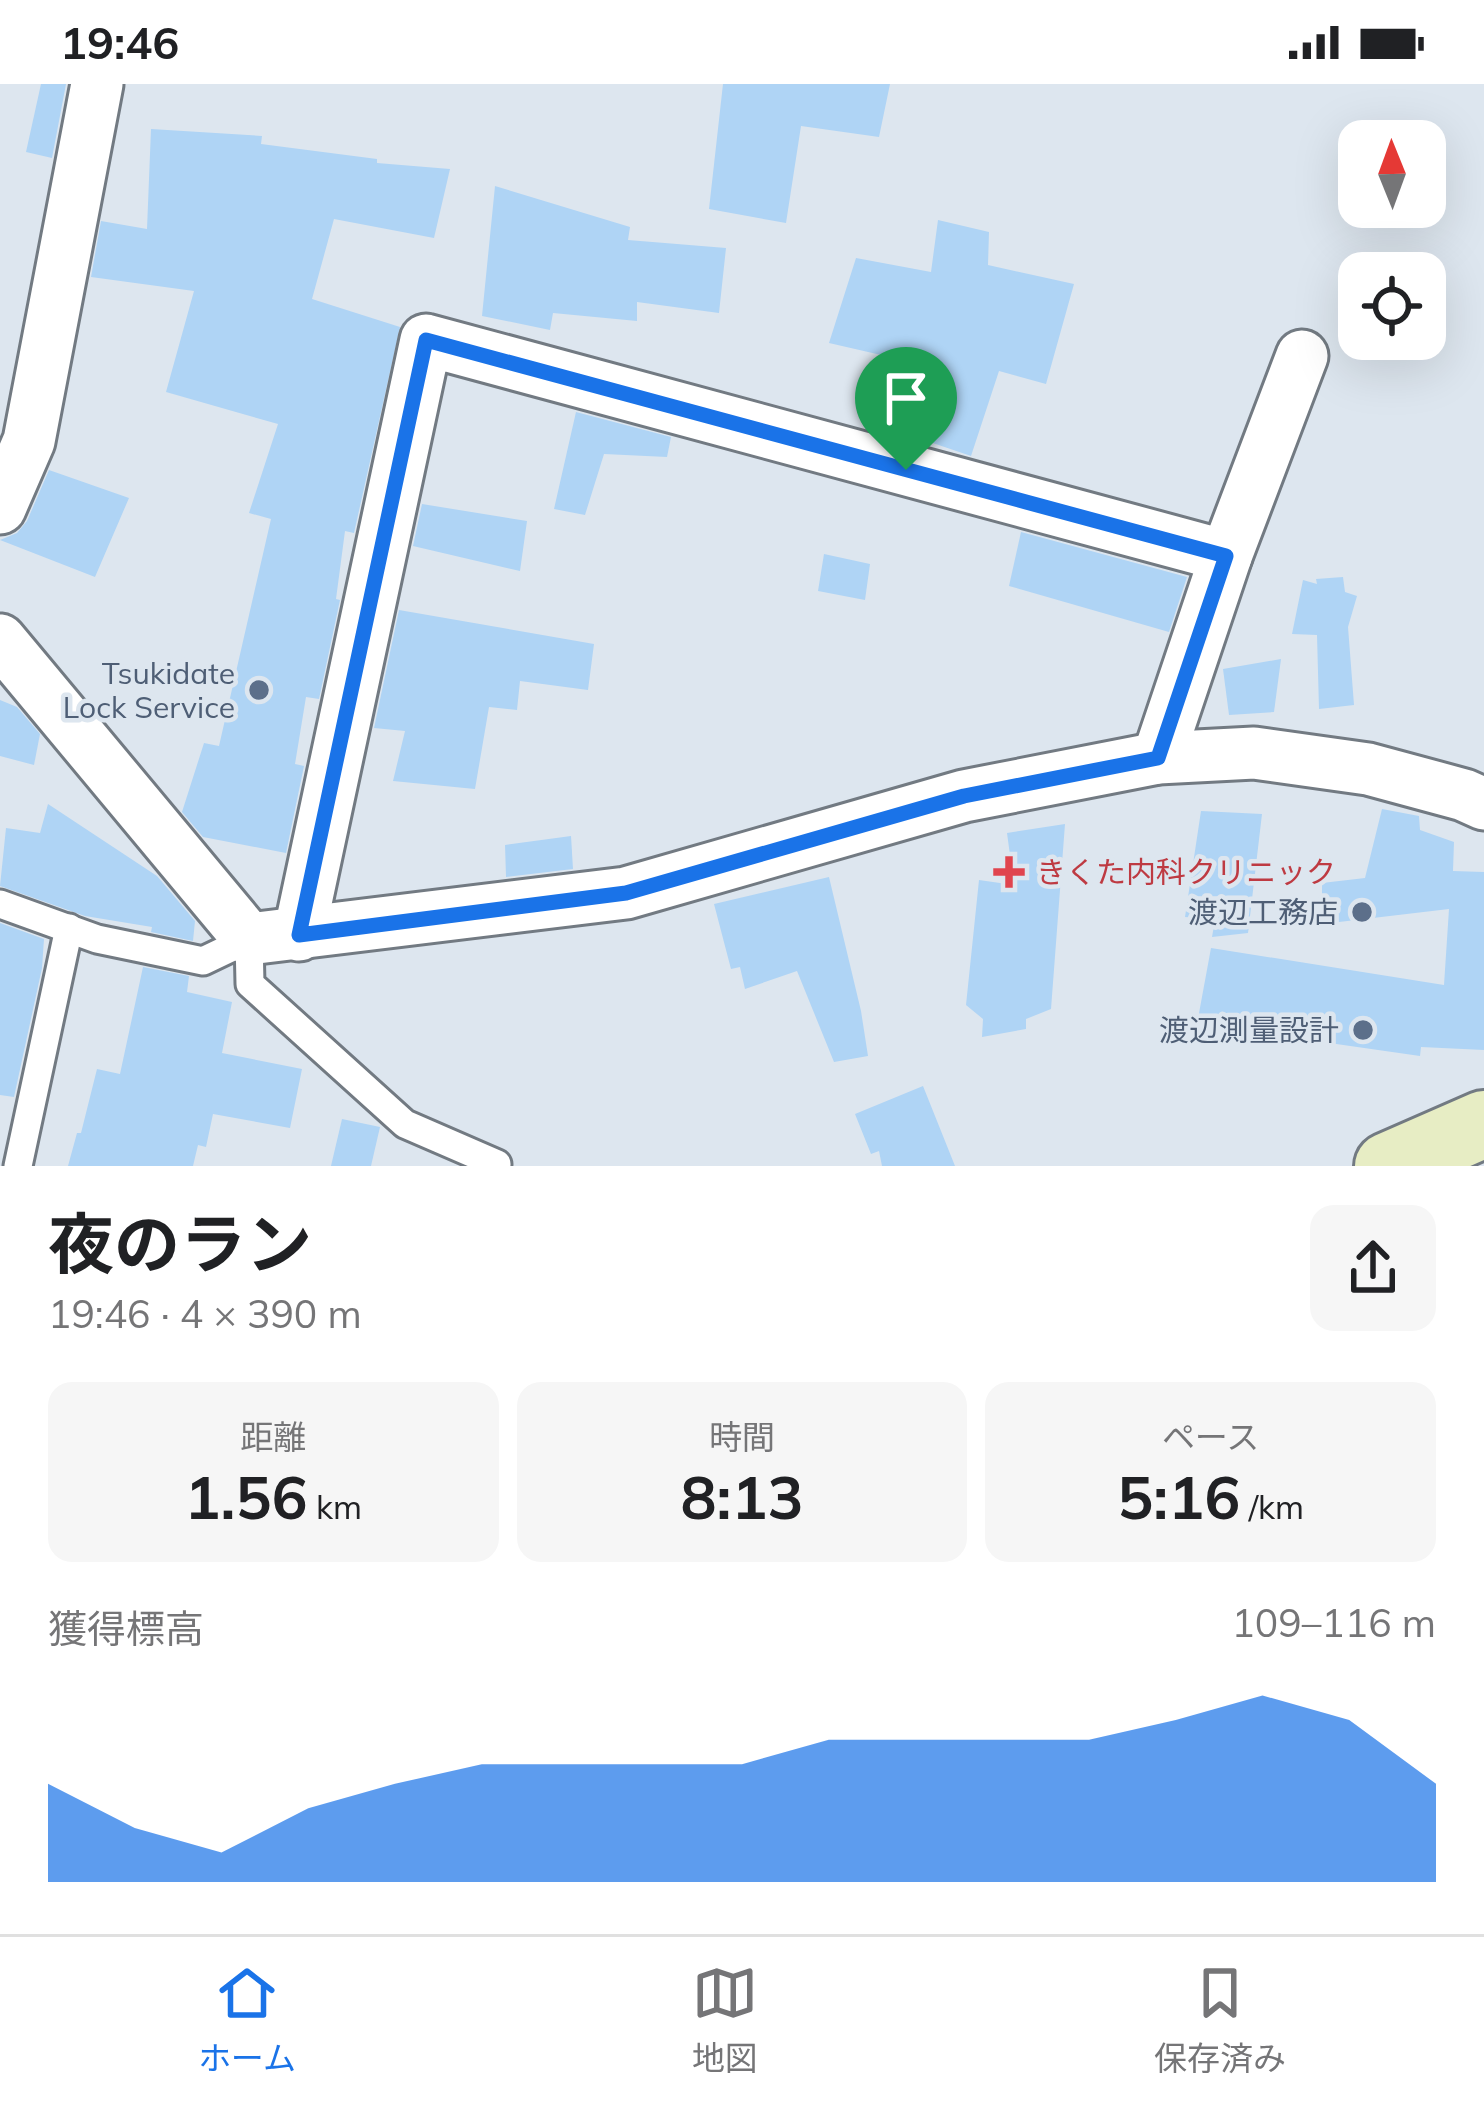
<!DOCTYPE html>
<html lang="ja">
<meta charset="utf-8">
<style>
:root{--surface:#fff;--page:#f6f6f6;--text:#202124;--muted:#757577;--line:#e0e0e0;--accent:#1a73e8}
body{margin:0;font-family:Mulish,"Noto Sans JP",sans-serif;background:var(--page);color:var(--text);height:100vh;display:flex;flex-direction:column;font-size:45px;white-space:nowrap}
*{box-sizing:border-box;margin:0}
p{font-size:39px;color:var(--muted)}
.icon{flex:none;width:66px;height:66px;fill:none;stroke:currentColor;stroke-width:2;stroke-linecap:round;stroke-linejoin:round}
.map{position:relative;height:1082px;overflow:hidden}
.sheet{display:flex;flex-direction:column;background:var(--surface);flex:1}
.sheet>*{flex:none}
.needle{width:78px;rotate:359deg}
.buttons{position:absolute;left:1338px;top:36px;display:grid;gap:24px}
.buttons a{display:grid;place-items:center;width:108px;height:108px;border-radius:24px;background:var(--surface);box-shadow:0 12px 48px #0002;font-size:60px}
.pin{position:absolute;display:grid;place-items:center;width:102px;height:102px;color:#fff;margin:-123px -51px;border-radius:50% 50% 50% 0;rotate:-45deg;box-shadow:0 0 12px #0007}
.pin .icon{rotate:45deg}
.round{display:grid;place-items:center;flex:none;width:126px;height:126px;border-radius:24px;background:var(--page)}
.headline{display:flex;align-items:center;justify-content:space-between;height:204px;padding:0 48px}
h1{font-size:66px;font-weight:700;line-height:90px}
.figures{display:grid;grid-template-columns:repeat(3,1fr);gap:18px;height:204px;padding:12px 48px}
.figures div{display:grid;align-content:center;border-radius:24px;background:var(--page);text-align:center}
.figures b{font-size:60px;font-weight:700}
.figures small{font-size:33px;font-weight:400}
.figures p{font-size:33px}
.chart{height:336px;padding:24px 48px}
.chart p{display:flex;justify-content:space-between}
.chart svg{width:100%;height:216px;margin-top:12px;fill:var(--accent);opacity:.7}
.status{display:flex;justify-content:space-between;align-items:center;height:84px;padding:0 60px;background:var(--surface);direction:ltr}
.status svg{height:33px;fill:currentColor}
.menu{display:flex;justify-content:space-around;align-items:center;height:168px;border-top:3px solid var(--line);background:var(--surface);font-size:33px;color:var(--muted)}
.menu a{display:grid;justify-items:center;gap:6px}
.menu .active{color:var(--accent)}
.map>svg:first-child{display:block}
.building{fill:#afd4f5}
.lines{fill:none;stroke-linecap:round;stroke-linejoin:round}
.lane-casing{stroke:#727a82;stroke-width:33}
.street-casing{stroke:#727a82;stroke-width:57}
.secondary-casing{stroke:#727a82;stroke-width:72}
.lane{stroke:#fff;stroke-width:27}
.street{stroke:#fff;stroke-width:51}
.secondary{stroke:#e7edc4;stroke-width:66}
.route-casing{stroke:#fff;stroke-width:24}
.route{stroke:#1a73e8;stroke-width:15}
.service-dot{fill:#5c6f8a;stroke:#dde6ef;stroke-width:4.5}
.health-dot{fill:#e0444e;stroke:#dde6ef;stroke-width:4.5}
.labels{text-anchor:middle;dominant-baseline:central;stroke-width:9;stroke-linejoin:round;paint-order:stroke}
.service-label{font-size:30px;fill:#4e5e75;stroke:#dde6ef;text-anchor:end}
.health-label{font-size:30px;fill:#be3a42;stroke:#dde6ef;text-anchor:start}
</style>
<div class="status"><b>19:46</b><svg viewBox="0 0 49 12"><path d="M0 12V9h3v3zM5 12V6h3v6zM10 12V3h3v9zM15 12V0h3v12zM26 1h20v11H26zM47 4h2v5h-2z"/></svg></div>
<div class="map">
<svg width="1484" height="1082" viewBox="0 0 1484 1082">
<rect width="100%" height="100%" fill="#dde6ef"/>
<g class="building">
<path d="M41,0H66L52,74L26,68Z"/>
<path d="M723,0H890L879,53L801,42L786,139L709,125Z"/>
<path d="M151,45L262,52L261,60L377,75V79L450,85L434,154L334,135L312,215L400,243L354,449L345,447L336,515L340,516L319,615L306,613L295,680L304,682L286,769L203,753L182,728L204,659L219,662L271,435L249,429L278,340L166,308L194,207L91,193L101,137L147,145Z"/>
<path d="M495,102L630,143L628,156L726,164L719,229L637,218V237L553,229L550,246L482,232Z"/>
<path d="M938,136L989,148L988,181L1074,200L1046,300L999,287L971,372L921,355L942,285L829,259L856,174L931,188Z"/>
<path d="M576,328L671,353L667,373L604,370L585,431L554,425Z"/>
<path d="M49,386L129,414L95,493L0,456L17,449L27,437Z"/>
<path d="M422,420L527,437L520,487L413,462Z"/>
<path d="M1021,448L1187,493L1169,548L1009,502Z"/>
<path d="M824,470L870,480L865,516L818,507Z"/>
<path d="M1343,493L1345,508L1357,512L1348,543L1354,621L1319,625L1317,551L1292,550L1303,496L1317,500L1316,495Z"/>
<path d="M399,526L594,560L588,606L520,597L517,626L489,623L475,705L393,697L405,647L374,644Z"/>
<path d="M1281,575L1274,628L1229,631L1223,585Z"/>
<path d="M0,616L17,623L40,650L34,681L0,672Z"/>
<path d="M48,720L157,792L195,837L193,857L151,848L152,843L85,832L0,802L6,744L40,749Z"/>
<path d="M1382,725L1419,732L1420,746L1454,758L1453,787L1484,788V966L1421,963L1420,972L1197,940L1211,864L1444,901L1449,825L1322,840V799L1365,794Z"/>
<path d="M1201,727L1262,730L1248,849L1212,853L1215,836L1185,833Z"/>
<path d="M1065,740L1051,925L1026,935V945L982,953L983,935L966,921L979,796L1014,801L1007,749Z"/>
<path d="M571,752L573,785L506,793L505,761Z"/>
<path d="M829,793L861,927L868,972L834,978L797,887L745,905L740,883L731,885L714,820Z"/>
<path d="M0,839L44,855L42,884L14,1013L0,1011Z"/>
<path d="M143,883L189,892L187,908L232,918L222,969L302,985L290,1044L213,1030L206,1063L198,1061L193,1082H68L77,1049H81L97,985L120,990Z"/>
<path d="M923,1002L955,1082H882L879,1067L871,1070L855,1030Z"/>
<path d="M342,1035L380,1043L371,1082H331Z"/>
</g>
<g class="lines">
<defs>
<g id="lane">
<path d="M0,820L97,855L203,877L249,855L250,900L405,1040L497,1080"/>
<path d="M18,1082L69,844"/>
</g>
<g id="street">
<path d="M0,424L29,357L97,0"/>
<path d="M0,556L249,855L626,809L964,712L1158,674L1254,669L1368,685L1464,711L1484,720"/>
<path d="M1158,674L1226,472L1302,272"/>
<path d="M299,851L426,256L1226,472"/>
</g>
<path id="secondary" d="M1388,1082L1484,1040"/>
</defs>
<use href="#lane" class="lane-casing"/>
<use href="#street" class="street-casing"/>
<use href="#secondary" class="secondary-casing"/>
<use href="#lane" class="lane"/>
<use href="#street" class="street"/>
<use href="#secondary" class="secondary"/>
</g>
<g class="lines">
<defs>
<path id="route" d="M426,256L1226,472L1158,674L964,712L626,809L299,851Z"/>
</defs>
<use href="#route" class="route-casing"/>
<use href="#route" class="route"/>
</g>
<g class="service-dot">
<circle cx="259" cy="606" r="12"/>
<circle cx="1362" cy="828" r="12"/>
<circle cx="1363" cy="946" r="12"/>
</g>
<path class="health-dot" d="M1003 770h12v12h12v12h-12v12h-12v-12h-12v-12h12z"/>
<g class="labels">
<g class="service-label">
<text x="235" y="589">Tsukidate<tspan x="235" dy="34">Lock Service</tspan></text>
<text x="1338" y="828">渡辺工務店</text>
<text x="1339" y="946">渡辺測量設計</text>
</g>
<g class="health-label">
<text x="1036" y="788">きくた内科クリニック</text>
</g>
</g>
</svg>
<div class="buttons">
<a><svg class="needle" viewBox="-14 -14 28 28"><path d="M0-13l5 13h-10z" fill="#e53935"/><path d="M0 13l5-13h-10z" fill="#757577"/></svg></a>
<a><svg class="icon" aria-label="locate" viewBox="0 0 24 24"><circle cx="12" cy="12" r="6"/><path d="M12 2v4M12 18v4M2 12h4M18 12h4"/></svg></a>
</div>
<div class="pin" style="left:906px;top:386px;background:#1e9e55"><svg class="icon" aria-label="arrive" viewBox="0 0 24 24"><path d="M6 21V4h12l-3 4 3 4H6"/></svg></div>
</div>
<section class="sheet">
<div class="headline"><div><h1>夜のラン</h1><p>19:46 · 4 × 390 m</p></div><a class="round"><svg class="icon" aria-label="share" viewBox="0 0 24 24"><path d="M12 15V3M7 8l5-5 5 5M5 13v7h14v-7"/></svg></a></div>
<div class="figures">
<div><p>距離</p><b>1.56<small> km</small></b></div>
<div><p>時間</p><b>8:13</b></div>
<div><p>ペース</p><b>5:16<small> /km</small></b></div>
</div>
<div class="chart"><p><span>獲得標高</span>109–116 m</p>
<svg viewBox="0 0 160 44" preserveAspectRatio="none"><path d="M0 44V24L10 33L20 38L30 29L40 24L50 20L60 20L70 20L80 20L90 15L100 15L110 15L120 15L130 11L140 6L150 11L160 24V44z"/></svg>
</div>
</section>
<nav class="menu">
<a class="active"><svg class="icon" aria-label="home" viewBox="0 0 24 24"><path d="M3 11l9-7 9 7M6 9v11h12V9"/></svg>ホーム</a>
<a><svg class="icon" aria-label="map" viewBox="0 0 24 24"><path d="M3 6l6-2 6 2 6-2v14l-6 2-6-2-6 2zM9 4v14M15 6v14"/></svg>地図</a>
<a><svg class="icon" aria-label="saved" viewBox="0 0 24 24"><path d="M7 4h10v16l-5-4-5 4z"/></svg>保存済み</a>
</nav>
